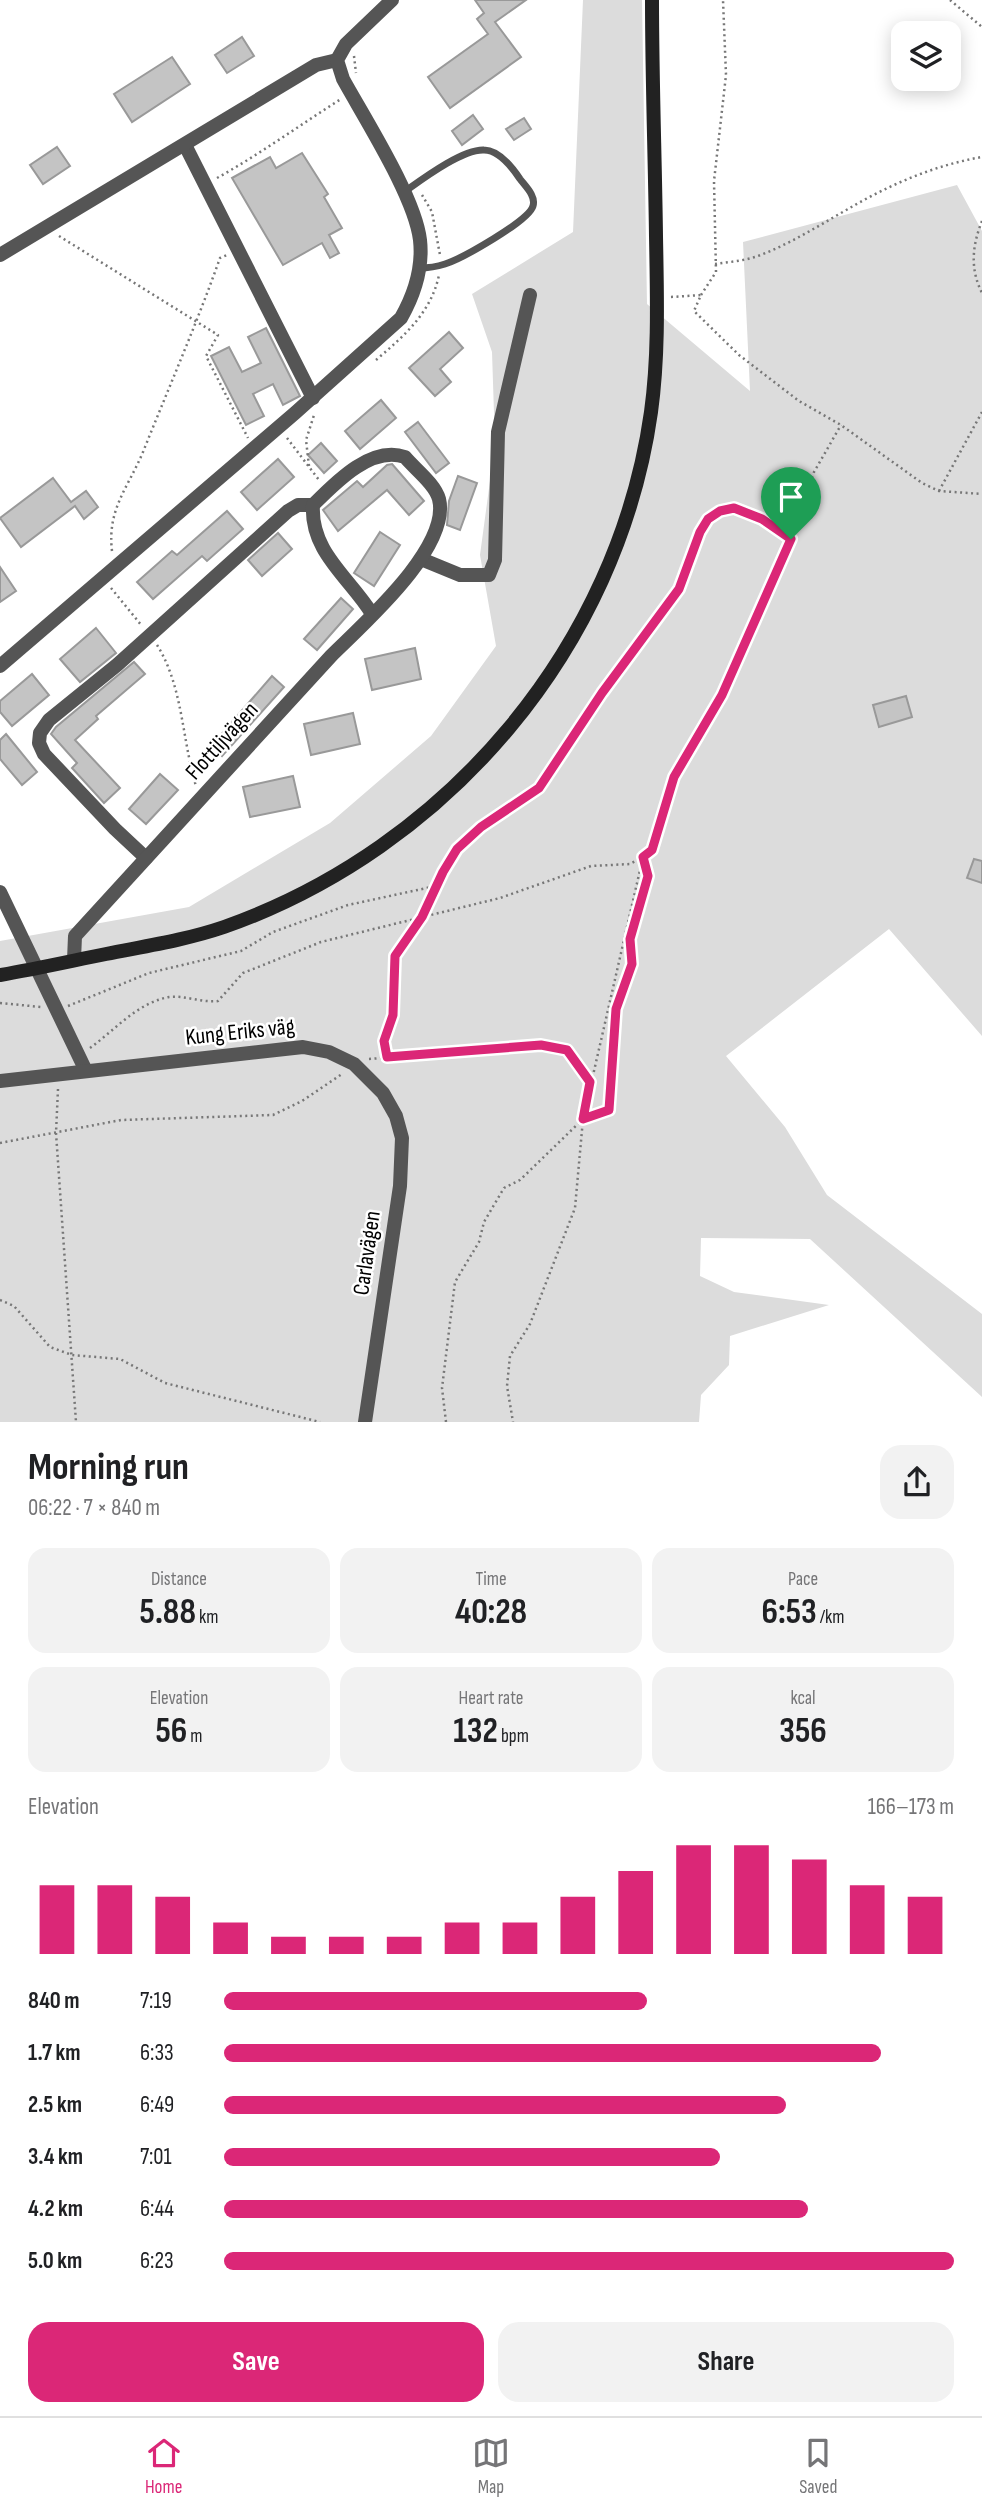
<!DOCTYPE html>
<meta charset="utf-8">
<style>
:root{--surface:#fff;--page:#f2f2f2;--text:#202124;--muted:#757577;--line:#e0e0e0;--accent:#db2777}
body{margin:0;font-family:"Sofia Sans Condensed",sans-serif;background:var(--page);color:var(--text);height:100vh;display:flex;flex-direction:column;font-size:26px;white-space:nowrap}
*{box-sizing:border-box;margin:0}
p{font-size:23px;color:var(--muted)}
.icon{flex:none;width:38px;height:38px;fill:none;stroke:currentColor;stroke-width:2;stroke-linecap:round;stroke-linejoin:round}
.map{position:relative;height:1422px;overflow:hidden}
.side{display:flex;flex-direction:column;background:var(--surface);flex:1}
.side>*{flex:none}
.fabs{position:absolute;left:891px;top:21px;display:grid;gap:14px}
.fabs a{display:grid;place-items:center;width:70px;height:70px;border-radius:14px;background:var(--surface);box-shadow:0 4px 18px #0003;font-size:35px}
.pin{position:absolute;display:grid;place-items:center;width:60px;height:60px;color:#fff;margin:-72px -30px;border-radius:50% 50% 50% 0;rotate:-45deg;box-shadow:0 0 7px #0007}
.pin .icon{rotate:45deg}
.round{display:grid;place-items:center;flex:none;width:74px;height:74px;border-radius:21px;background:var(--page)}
.headline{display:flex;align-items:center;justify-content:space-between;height:119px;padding:0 28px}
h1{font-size:38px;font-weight:700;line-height:52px}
.stats{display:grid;grid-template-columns:repeat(3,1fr);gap:10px;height:119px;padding:7px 28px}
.stats div{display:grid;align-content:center;border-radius:18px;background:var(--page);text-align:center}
.stats b{font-size:35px;font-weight:700}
.stats small{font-size:19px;font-weight:400}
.stats p{font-size:19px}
.chart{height:196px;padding:14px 28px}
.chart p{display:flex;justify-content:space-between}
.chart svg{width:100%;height:126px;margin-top:7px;stroke:var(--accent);stroke-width:6}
.action{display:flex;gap:14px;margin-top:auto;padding:14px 28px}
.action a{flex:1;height:80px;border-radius:21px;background:var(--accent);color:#fff;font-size:28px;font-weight:700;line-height:80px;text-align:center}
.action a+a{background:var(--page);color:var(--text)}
ul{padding:0 28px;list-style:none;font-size:23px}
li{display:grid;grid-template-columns:112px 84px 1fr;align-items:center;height:52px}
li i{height:18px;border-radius:9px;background:var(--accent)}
.menu{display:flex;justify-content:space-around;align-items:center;height:98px;border-top:2px solid var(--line);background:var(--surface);font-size:19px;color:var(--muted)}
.menu a{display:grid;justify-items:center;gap:4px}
.menu .on{color:var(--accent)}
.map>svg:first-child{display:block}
.green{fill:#dcdcdc}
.building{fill:#c4c4c4;stroke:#999;stroke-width:2}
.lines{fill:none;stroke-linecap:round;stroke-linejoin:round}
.path{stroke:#777;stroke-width:2.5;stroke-dasharray:2 3.5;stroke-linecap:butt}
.lane{stroke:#555;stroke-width:7}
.street{stroke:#555;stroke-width:14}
.secondary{stroke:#222;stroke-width:14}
.route-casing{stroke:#fff;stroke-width:14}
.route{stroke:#db2777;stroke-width:9}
.labels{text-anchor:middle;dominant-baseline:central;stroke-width:5;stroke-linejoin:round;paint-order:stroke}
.street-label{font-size:23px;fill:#000;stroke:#fff}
</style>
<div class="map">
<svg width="982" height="1422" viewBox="0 0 982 1422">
<rect width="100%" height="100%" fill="#fff"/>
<path class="green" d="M583,0H642L647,304L750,391L743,242L957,185L982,231V1036L889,929L726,1056L785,1127L827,1195L982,1314V1397L810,1239L701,1238L700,1276L734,1292L829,1305L730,1336L729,1365L701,1395L699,1422H0V941L189,907L330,823L431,736L496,646L480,555L495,444L492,352L472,294L573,232Z"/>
<g class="building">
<path d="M475,0H526L495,22L521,57L450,108L428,77L488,34L477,19L484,13Z"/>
<path d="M242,37L254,56L227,73L215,55Z"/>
<path d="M172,57L190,84L132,122L114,94Z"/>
<path d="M473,115L483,129L462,145L452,131Z"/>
<path d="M524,118L531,129L514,140L506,129Z"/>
<path d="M57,147L70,166L43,184L30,165Z"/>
<path d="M302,153L328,194L324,197L342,228L329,235L339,253L330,258L322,243L283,265L232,178L270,157L276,168Z"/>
<path d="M266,328L300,396L283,405L273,384L253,394L264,416L246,425L211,356L229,347L242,372L261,363L248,337Z"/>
<path d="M449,332L463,348L440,369L451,382L435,396L409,368Z"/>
<path d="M381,400L396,418L360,449L345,431Z"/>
<path d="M418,422L449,463L436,473L405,432Z"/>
<path d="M321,443L337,461L324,473L308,455Z"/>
<path d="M278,459L294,477L257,510L241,492Z"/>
<path d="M392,464L424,501L409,515L387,490L338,531L323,510L357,481L363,487L387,465Z"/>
<path d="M458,476L477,483L460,530L447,525L449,501Z"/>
<path d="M53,478L71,502L86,491L98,507L84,519L75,506L21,547L0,518Z"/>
<path d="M227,511L243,529L207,561L202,556L153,599L137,582L172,551L177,555Z"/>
<path d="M380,532L400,545L374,586L354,573Z"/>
<path d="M278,533L292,549L262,576L248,560Z"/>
<path d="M0,567L16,591L0,602Z"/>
<path d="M341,598L353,609L317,650L304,639Z"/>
<path d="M96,628L116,653L80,682L60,659Z"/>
<path d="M415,648L421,679L372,690L365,659Z"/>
<path d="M134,662L145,674L96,716L98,719L75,740L120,788L104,803L72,768L77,763L51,734L56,727Z"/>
<path d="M32,674L49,695L12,726L0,712V701Z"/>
<path d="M272,676L284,687L222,756L211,746Z"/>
<path d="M906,696L912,717L879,727L873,705Z"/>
<path d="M353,713L360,744L311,755L304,724Z"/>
<path d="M6,734L37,772L22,785L0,759V740Z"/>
<path d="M160,774L178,790L146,824L129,809Z"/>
<path d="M293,776L300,807L250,817L243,787Z"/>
<path d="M974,859L982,861V883L967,878Z"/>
</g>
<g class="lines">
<g class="path">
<path d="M950,0L982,27"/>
<path d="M354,56L356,73"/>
<path d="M217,178C260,154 300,125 341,99"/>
<path d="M422,195L432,212L440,255"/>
<path d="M982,221C972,246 970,269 982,293"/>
<path d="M59,236L218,335L206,356L248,438"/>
<path d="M715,264C729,262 744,261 758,256C790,244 818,226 848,209C889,185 935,165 982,157"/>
<path d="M701,295L716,272L714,181L726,75L723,0"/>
<path d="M671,297L701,295L694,311L739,355L799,401L841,425L922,483L939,491L982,494"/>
<path d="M376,360C404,336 431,313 439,275"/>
<path d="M287,438L319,480"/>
<path d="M309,466L306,440L314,415"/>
<path d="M939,491L982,412"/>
<path d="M112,551C107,509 128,488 143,452C169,387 197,323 220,258L227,255"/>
<path d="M111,588L142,626"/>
<path d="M157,645C183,686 182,740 196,786"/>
<path d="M0,1003L41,1007"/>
<path d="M68,1006L149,973L241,951L273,932L348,905L436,886"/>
<path d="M90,1048C115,1030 137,1003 169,997C184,995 202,1003 218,1001L243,973L321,942L500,898L591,866L630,864L643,857L648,876L630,939L631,964L616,1009L609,1110L583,1119L575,1208L530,1324L510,1356L507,1386L513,1422"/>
<path d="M387,1057L384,1041L393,1015L395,956L422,917L443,872L457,849L481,826L539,788L602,693L679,589L700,532L708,519L720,511L734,508L762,519L791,539"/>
<path d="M369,1059L541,1045L567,1050L590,1082"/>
<path d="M58,1089L56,1133L76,1422"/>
<path d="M0,1143L121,1120L273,1115L302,1101L342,1074"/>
<path d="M0,1300L14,1306L50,1347L72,1355L120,1359L165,1383L320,1422"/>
<path d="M446,1422L442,1388L455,1282L479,1242L484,1222L504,1188L520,1180L583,1119L643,857L652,850L675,777L722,694L781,566L814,472L841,425"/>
</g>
<path class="lane" d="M404,192C421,180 462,149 484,150C499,150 512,167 520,179C526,187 536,196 533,206C529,221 461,259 445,264C436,267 428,268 419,268"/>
<g class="street">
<path d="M185,145L313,398"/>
<path d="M0,255L316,65L337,60"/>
<path d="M421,559L460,575H489L495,560L498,432L530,295"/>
<path d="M0,666L295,413L401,318C414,295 423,267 420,240C415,197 365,119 343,79L337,60L346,44L392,0"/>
<path d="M146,858L115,829L44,754L39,743L40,733L49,720L117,665L288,511L298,505H313"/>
<path d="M0,892L86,1071"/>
<path d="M74,960L75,936L331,656C362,625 451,548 439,499C435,484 415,469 405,457C371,445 335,483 313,505C310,552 350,578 372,614"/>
<path d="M0,1081L303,1047L329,1052L354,1064L383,1093L396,1116L402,1138L400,1186L365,1422"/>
</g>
<path class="secondary" d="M0,975C36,969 71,961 106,954C146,946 186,940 224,927C448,848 618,647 651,412C659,354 657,295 656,236C655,158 652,79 652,0"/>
</g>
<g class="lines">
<defs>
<path id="route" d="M734,508L762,519L791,539L722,695L674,777L652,850L643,857L648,876L630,939L632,964L616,1009L609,1110L583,1119L590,1082L567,1050L541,1045L387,1057L384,1041L393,1015L395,956L422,917L443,872L457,849L481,827L539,788L602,693L679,589L700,532L708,519L720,511Z"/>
</defs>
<use href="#route" class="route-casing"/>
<use href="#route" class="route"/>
</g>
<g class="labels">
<g class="street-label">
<text transform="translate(222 741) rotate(-48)">Flottiljvägen</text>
<text transform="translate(240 1032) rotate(-6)">Kung Eriks väg</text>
<text transform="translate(367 1253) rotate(-82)">Carlavägen</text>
</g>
</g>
</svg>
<div class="fabs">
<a><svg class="icon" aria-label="layers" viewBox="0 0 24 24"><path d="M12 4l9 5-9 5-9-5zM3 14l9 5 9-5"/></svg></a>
</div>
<div class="pin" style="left:791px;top:539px;background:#1e9e55"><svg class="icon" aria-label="arrive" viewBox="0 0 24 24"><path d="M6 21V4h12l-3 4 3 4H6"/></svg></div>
</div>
<section class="side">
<div class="headline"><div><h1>Morning run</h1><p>06:22 · 7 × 840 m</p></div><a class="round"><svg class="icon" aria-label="share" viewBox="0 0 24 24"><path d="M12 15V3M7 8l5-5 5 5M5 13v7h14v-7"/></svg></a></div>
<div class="stats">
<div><p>Distance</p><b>5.88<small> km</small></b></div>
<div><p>Time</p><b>40:28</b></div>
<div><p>Pace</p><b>6:53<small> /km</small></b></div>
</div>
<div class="stats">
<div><p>Elevation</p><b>56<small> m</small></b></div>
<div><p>Heart rate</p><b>132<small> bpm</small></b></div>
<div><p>kcal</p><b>356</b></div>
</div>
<div class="chart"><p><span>Elevation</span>166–173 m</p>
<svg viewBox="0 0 160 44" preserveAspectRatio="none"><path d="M5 44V20M15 44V20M25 44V24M35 44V33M45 44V38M55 44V38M65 44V38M75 44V33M85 44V33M95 44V24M105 44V15M115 44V6M125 44V6M135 44V11M145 44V20M155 44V24"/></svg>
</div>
<ul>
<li><b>840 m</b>7:19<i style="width:58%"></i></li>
<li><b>1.7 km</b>6:33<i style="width:90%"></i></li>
<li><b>2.5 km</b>6:49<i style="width:77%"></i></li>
<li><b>3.4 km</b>7:01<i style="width:68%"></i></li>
<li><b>4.2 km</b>6:44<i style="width:80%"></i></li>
<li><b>5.0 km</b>6:23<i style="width:100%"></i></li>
</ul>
<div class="action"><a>Save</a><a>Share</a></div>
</section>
<nav class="menu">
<a class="on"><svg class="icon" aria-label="home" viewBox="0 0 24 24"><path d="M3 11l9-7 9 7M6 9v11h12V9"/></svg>Home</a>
<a><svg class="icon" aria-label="map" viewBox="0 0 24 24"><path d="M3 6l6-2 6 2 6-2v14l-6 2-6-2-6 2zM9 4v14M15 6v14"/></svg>Map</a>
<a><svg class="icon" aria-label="saved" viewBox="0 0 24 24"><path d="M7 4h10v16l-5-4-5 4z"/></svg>Saved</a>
</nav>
